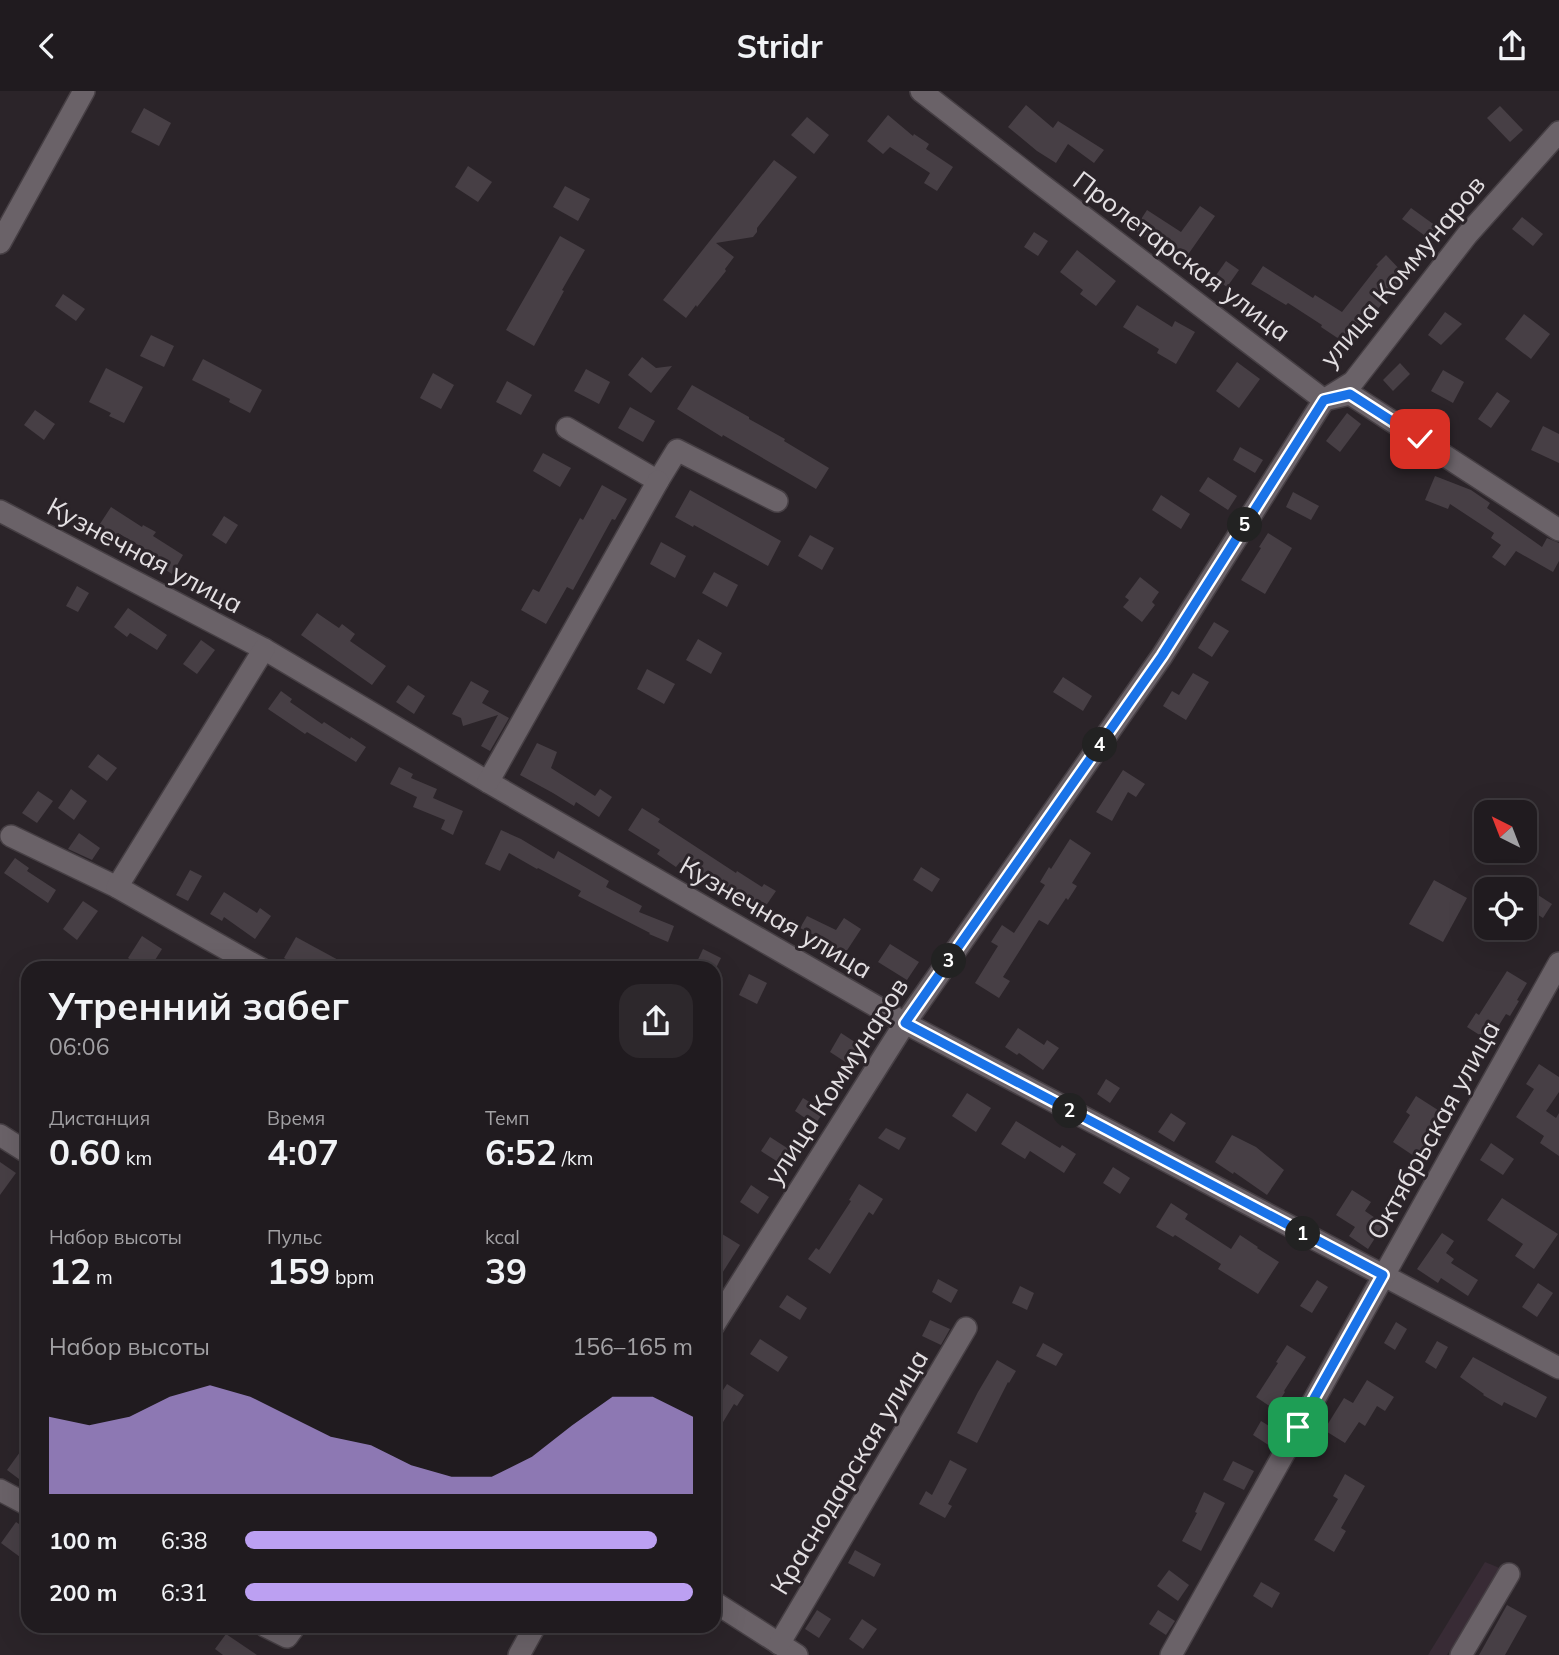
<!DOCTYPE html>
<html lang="ru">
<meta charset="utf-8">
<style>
:root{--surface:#201b1f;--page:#2d282c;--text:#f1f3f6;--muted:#a2a1a4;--line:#3d393d;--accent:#bca0f2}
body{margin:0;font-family:Mulish,sans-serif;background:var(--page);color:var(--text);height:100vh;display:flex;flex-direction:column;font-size:26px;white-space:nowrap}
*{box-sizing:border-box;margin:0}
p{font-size:23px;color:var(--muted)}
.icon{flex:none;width:38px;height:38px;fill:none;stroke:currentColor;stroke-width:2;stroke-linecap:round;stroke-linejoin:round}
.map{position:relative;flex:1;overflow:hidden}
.sheet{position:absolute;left:21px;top:870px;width:700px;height:672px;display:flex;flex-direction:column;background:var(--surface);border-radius:21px;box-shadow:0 7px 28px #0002,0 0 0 2px var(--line)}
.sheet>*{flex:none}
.needle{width:46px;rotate:318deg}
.tools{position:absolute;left:1474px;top:709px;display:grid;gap:14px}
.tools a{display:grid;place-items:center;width:63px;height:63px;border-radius:14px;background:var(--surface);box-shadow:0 7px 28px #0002,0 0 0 2px var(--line);font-size:35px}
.pin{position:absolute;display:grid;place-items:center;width:60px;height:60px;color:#fff;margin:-30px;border-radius:14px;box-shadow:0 4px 10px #0006}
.km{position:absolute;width:35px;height:35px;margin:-18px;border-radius:50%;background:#222;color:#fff;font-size:19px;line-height:35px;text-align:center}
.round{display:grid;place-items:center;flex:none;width:74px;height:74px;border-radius:21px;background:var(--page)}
.summary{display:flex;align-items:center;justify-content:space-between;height:119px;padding:0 28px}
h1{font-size:38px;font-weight:700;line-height:52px}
.figures{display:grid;grid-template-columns:repeat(3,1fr);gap:10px;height:119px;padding:7px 28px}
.figures div{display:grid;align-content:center}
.figures b{font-size:35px;font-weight:700}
.figures small{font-size:19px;font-weight:400}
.figures p{font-size:19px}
.chart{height:196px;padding:14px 28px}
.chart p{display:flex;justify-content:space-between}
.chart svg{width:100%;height:126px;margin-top:7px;fill:var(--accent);opacity:.7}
ul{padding:0 28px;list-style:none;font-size:23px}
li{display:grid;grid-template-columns:112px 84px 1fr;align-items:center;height:52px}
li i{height:18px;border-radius:9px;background:var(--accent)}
header{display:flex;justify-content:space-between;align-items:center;height:91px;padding:0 28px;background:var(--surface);font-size:32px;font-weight:700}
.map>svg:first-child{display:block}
.built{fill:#382b35}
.building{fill:#473f45}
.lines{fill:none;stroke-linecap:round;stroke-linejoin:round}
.minor-casing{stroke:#463f44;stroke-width:24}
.minor{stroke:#6a6268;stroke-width:21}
.route-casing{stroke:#fff;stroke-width:14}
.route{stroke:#1a73e8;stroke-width:9}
.labels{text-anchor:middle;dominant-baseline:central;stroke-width:6;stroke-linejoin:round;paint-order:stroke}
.street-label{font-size:26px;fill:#e3dfe2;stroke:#2b2429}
</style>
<header><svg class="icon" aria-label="back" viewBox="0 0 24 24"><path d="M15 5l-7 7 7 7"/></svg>Stridr<svg class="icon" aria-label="share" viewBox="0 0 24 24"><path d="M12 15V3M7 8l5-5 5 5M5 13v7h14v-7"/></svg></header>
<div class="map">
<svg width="1559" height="1564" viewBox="0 0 1559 1564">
<rect width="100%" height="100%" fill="#2b2429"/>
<path class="built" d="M1485,1471L1502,1478L1447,1564H1428Z"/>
<g class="building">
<path d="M1026,14L1053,37L1058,30L1104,59L1094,72L1068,53L1056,72L1037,60L1008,36Z"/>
<path d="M1500,15L1523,39L1510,51L1487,27Z"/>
<path d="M144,17L171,32L159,55L131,41Z"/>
<path d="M888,24L913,45L914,43L929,53L926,58L953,76L937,100L924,92L930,82L890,56L883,63L867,50Z"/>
<path d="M807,26L829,44L814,63L791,44Z"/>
<path d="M774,69L797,86L757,137V141L753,146L716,152L734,166L725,178L726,180L697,216L696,214L686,227L663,209Z"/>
<path d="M468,75L492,91L478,111L455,96Z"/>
<path d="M565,95L590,108L578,130L553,116Z"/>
<path d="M1200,115L1215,125L1187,165L1156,144L1152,151L1134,139L1147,119L1181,141Z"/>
<path d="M1411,117L1436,135L1428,147L1402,128Z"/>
<path d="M1522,126L1543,143L1533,155L1512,138Z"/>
<path d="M1034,141L1048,150L1038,165L1024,156Z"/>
<path d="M560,145L585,159L562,199L564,200L534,255L506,239Z"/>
<path d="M1077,159L1116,190L1096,215L1080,203L1083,199L1060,181Z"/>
<path d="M1386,164L1405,184L1377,219L1374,217L1348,254L1321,236L1322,234L1288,212L1286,214L1251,193L1263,175L1313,207L1315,204L1342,221L1378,175L1376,174Z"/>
<path d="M1226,170L1239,179L1227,196L1214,187Z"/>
<path d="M63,203L85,218L76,230L55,215Z"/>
<path d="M1137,214L1172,236L1175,230L1195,241L1176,273L1157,262L1159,258L1123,236Z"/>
<path d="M1445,221L1462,233L1441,254L1428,244Z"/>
<path d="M1524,223L1550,243L1531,268L1505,248Z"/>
<path d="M151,244L174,255L164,276L140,265Z"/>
<path d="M642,266L656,277L672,275L651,302L628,284Z"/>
<path d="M203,268L262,299L250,322L229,311L230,308L192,289Z"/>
<path d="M1237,271L1260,288L1239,317L1216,300Z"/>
<path d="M1400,272L1410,283L1393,300L1383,289Z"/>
<path d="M106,277L143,296L124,332L109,325L111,322L89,311Z"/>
<path d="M586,278L610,291L599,313L574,300Z"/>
<path d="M1443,279L1464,291L1453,312L1431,300Z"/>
<path d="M433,282L454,294L441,318L420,307Z"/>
<path d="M507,290L532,304L521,324L496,311Z"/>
<path d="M692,294L749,326V328L785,348L784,350L829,377L816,398L723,344L722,346L677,318Z"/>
<path d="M1497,301L1510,310L1491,337L1478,328Z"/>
<path d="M630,316L655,330L643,351L618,337Z"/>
<path d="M35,319L55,333L44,349L24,334Z"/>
<path d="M1347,322L1361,333L1340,361L1326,350Z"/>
<path d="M1543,335L1559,343V372L1531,359Z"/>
<path d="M1240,356L1263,369L1255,382L1233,369Z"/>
<path d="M543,362L571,377L560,396L533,380Z"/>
<path d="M1435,385L1471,399L1490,412L1487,417L1542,456L1547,447L1559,452V470L1553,481L1516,460L1505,475L1492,466L1501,454L1491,447L1494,442L1450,413L1448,418L1425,409Z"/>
<path d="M1208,386L1237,405L1228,419L1199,400Z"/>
<path d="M602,394L627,408L615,429L612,428L573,499L567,496L546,533L521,519L533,498L539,501L580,427L583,429Z"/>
<path d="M690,399L781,450L768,475L694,434L693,436L675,426Z"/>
<path d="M1293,401L1319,415L1311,429L1286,416Z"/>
<path d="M1161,404L1190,423L1181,438L1152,419Z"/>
<path d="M111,416L142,436L143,434L156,441L153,445L183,464L172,483L158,474L162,468L118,442L109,456L92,445Z"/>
<path d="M224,425L238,434L226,453L212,444Z"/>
<path d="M1268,442L1292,457L1265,503L1241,489L1261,457L1259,456Z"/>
<path d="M810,444L834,457L822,479L798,465Z"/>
<path d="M661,451L686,465L675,487L650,473Z"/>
<path d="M714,481L738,494L727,516L702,502Z"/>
<path d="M1140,486L1159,501L1152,511L1155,514L1142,531L1123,516L1129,509L1125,506Z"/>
<path d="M77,495L89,502L78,521L66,515Z"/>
<path d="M128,517L167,544L157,559L130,542L127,546L114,536Z"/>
<path d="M317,522L339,537L342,533L355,543L350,550L386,575L372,594L301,544Z"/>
<path d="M1214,531L1229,540L1212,566L1198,557Z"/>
<path d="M698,548L722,562L711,583L686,569Z"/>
<path d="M201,549L215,559L197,583L183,573Z"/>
<path d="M647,578L675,593L664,613L637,598Z"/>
<path d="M1193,582L1209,591L1186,629L1163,615L1172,600L1179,604Z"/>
<path d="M1063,586L1092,605L1083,620L1053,601Z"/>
<path d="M471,590L489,600L482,612L509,627L490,660L481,655L498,624L463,635L461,627L452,623Z"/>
<path d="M408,594L425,605L414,623L396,611Z"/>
<path d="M281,600L292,608L290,611L322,633L324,631L350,648L351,646L366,656L356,671L307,641L305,643L268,618Z"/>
<path d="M537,652L557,661L551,677L595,705L600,698L612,706L599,726L576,711L574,715L553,702L520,684Z"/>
<path d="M98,663L117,677L107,690L88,676Z"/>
<path d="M399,676L413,683L411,687L437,698L433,707L463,720L453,744L441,738L445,729L413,716L417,706L390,693Z"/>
<path d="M1123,679L1145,693L1136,706L1128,701L1112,730L1096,721Z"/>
<path d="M71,698L87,710L74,729L58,717Z"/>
<path d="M38,700L53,710L37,732L22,722Z"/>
<path d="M642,717L660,728L658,731L736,782L737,780L762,796L764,793L776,800L763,819L738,803L736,807L680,771L676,776L657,763L660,759L628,739Z"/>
<path d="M501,739L521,748L554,768L558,760L609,790L606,796L642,815L639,821L674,835L668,851L649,843L650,842L578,805L581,800L538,777L537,778L509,762L500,780L485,773Z"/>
<path d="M79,742L100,757L92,769L68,758Z"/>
<path d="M1070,748L1091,762L1072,792L1077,795L1068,809L1066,807L1048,834L1039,829L1003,886L1010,890L999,907L975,892L998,855L991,851L1002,834L1014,842L1045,794L1040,791L1049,776L1051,778Z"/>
<path d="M15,767L29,777L27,780L56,799L48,812L4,782Z"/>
<path d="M921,776L940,788L932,801L913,789Z"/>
<path d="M190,779L202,785L188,810L176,804Z"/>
<path d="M1434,789L1467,807L1443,851L1409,833Z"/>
<path d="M1524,795L1552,813L1543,827L1524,815Z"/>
<path d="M224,801L257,822L260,817L271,825L255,848L224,826L222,830L210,823Z"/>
<path d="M83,810L98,820L77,849L63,838Z"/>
<path d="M807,825L836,839L844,827L861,838L844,864L827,853L828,851L800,837Z"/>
<path d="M142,845L162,858L150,877H142L128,867Z"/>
<path d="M296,846L353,877H302L284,867Z"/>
<path d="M890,853L919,871L907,889L878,871Z"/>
<path d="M703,858L721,867L716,877H694Z"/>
<path d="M1507,880L1527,892L1517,909L1519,910L1510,925L1506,923L1489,950L1467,936L1476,922L1479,924Z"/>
<path d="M749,883L767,892L757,913L739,904Z"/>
<path d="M1018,937L1044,954L1047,949L1059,957L1043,979L1019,962L1017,964L1005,956Z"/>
<path d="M841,942L864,957L853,976L830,961Z"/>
<path d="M1539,973L1559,986V1001L1546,1020L1556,1027L1559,1022V1065L1540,1052L1544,1045L1516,1026L1534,998L1526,993Z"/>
<path d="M1106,988L1120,997L1110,1012L1097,1003Z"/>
<path d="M967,1002L991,1017L976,1041L952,1025Z"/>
<path d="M1416,1005L1441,1021L1423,1048L1428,1051L1417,1067L1393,1051L1410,1024L1406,1021Z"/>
<path d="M803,1007L824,1020L815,1034L795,1020Z"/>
<path d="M1171,1022L1186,1032L1174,1051L1158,1041Z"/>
<path d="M1016,1030L1060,1057L1062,1054L1076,1063L1064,1082L1030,1060L1025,1068L1001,1053Z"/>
<path d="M886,1037L906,1047L899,1059L878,1047Z"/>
<path d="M1232,1044L1256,1056L1284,1079L1267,1104L1234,1081L1233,1083L1215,1071Z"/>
<path d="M770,1046L798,1064L789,1078L761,1060Z"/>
<path d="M1491,1052L1514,1068L1503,1084L1480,1069Z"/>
<path d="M0,1071L16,1082L0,1104Z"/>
<path d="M1113,1076L1130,1087L1120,1103L1103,1092Z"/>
<path d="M859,1093L883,1108L873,1124L869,1121L830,1183L808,1168L816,1157L819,1159L851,1110L849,1109Z"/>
<path d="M751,1094L769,1106L758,1123L740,1111Z"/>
<path d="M1352,1099L1371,1111L1365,1120L1384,1133L1368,1158L1349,1145L1355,1136L1336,1124Z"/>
<path d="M1502,1107L1558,1143L1534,1178L1515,1165L1523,1153L1487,1129Z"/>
<path d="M1171,1112L1188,1123L1185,1128L1231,1158L1240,1144L1258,1156L1257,1157L1279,1171L1258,1203L1218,1178L1221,1173L1175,1144L1173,1146L1156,1136Z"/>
<path d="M714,1138L740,1154L714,1195Z"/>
<path d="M1442,1142L1454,1150L1446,1162L1454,1168L1451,1172L1478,1189L1468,1205L1441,1187L1438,1192L1417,1178Z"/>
<path d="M938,1188L958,1199L951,1212L932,1201Z"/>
<path d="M1317,1189L1328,1196L1312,1222L1300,1215Z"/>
<path d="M1538,1192L1553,1202L1537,1226L1522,1216Z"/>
<path d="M1020,1195L1034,1202L1027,1219L1012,1212Z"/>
<path d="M787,1204L807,1217L800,1229L779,1216Z"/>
<path d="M930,1229L950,1238L941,1254L922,1245Z"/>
<path d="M1396,1231L1407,1238L1395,1259L1384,1252Z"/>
<path d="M760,1248L788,1266L778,1281L750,1263Z"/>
<path d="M1437,1250L1448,1256L1436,1278L1425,1271Z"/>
<path d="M1043,1252L1063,1263L1056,1275L1036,1265Z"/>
<path d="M1287,1254L1306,1266L1284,1300L1285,1301L1274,1318L1256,1306L1278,1272L1276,1271Z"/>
<path d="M1473,1266L1547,1306L1536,1327L1504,1311L1502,1315L1483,1304L1484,1303L1460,1286Z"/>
<path d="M997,1269L1016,1280L1009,1292L1008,1291L977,1352L957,1342L978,1301Z"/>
<path d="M1367,1289L1394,1306L1385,1320L1377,1315L1365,1335L1359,1331L1345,1352L1324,1339L1344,1307L1353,1312Z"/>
<path d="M727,1293L744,1304L737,1315L734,1313L714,1346V1313Z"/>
<path d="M1261,1330L1279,1341L1270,1355L1253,1344Z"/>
<path d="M28,1350V1375L19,1388L7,1379Z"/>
<path d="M950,1369L967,1378L948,1413L952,1415L945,1427L919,1413L926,1400L932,1404Z"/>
<path d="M1233,1370L1254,1380L1244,1399L1223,1389Z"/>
<path d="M1345,1383L1365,1395L1341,1437L1346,1440L1334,1461L1314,1449L1338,1408L1333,1405Z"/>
<path d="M1204,1401L1225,1412L1201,1460L1182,1450L1197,1422L1195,1421Z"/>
<path d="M16,1431L28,1439V1455L20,1466L1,1452Z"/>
<path d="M855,1459L881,1473L874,1486L848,1472Z"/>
<path d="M1169,1479L1189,1494L1178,1510L1157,1495Z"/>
<path d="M1261,1491L1280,1502L1272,1517L1253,1505Z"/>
<path d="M1507,1514L1527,1525L1505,1564H1479Z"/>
<path d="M817,1519L831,1528L819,1547L805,1538Z"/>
<path d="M1158,1519L1175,1530L1166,1544L1149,1533Z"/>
<path d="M862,1528L877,1538L863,1558L849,1548Z"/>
<path d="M226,1543L257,1564H223L215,1558Z"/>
</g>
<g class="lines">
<defs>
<g id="minor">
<path d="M921,0L1038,91L1324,309L1350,303L1559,439"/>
<path d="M0,152L84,0"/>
<path d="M567,337L658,390L677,359L777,410"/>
<path d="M0,420L264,558L488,691L905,932L1559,1277"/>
<path d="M488,691L658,390"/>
<path d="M11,745L117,796"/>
<path d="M260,877L117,796L264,558"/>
<path d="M0,1044L28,1062"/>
<path d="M714,1234L905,932L1162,565L1324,309L1353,291L1467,144L1559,41"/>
<path d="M0,1399L28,1414"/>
<path d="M714,1511L797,1564"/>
<path d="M265,1535L287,1546L295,1535"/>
<path d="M779,1553L966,1237"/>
<path d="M519,1564L535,1535"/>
<path d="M1171,1564L1559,872"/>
<path d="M1461,1564L1509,1483"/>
</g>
</defs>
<use href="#minor" class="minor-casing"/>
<use href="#minor" class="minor"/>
</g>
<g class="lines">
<defs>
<path id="route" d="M1298,1336L1383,1184L905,932L1162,565L1324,309L1350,303L1420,348"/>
</defs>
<use href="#route" class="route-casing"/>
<use href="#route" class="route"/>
</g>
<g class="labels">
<g class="street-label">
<text transform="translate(1182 165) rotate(37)">Пролетарская улица</text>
<text transform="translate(1402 180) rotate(-50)">улица Коммунаров</text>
<text transform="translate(145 464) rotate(28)">Кузнечная улица</text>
<text transform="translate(776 826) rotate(30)">Кузнечная улица</text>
<text transform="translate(836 990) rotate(-57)">улица Коммунаров</text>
<text transform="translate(1433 1039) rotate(-61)">Октябрьская улица</text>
<text transform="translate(849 1381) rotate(-59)">Краснодарская улица</text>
</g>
</g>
</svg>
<div class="tools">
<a><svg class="needle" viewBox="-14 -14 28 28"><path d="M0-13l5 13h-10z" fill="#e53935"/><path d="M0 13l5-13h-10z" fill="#a2a1a4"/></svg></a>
<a><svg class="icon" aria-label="locate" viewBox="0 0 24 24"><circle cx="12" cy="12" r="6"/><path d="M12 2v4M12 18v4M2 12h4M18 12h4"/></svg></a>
</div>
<div class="pin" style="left:1298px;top:1336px;background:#1e9e55"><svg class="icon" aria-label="arrive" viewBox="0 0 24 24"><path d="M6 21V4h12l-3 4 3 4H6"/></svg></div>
<div class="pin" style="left:1420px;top:348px;background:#d93025"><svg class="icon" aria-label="check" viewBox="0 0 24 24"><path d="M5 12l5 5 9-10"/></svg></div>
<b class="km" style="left:1303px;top:1143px">1</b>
<b class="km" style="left:1070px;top:1020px">2</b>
<b class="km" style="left:949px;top:870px">3</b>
<b class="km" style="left:1100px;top:654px">4</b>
<b class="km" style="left:1245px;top:434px">5</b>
<section class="sheet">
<div class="summary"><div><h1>Утренний забег</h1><p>06:06</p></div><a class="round"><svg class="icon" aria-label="share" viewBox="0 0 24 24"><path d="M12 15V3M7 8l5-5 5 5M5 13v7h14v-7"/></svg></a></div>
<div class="figures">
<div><p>Дистанция</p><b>0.60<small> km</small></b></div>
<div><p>Время</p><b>4:07</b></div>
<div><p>Темп</p><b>6:52<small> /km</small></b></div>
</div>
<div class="figures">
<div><p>Набор высоты</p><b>12<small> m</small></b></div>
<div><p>Пульс</p><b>159<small> bpm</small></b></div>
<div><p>kcal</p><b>39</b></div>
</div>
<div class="chart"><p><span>Набор высоты</span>156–165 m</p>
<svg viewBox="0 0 160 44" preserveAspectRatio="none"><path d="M0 44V17L10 20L20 17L30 10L40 6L50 10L60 17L70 24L80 27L90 34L100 38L110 38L120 31L130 20L140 10L150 10L160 17V44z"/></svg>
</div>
<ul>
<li><b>100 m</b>6:38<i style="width:92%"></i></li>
<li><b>200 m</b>6:31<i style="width:100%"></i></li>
</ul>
</section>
</div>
